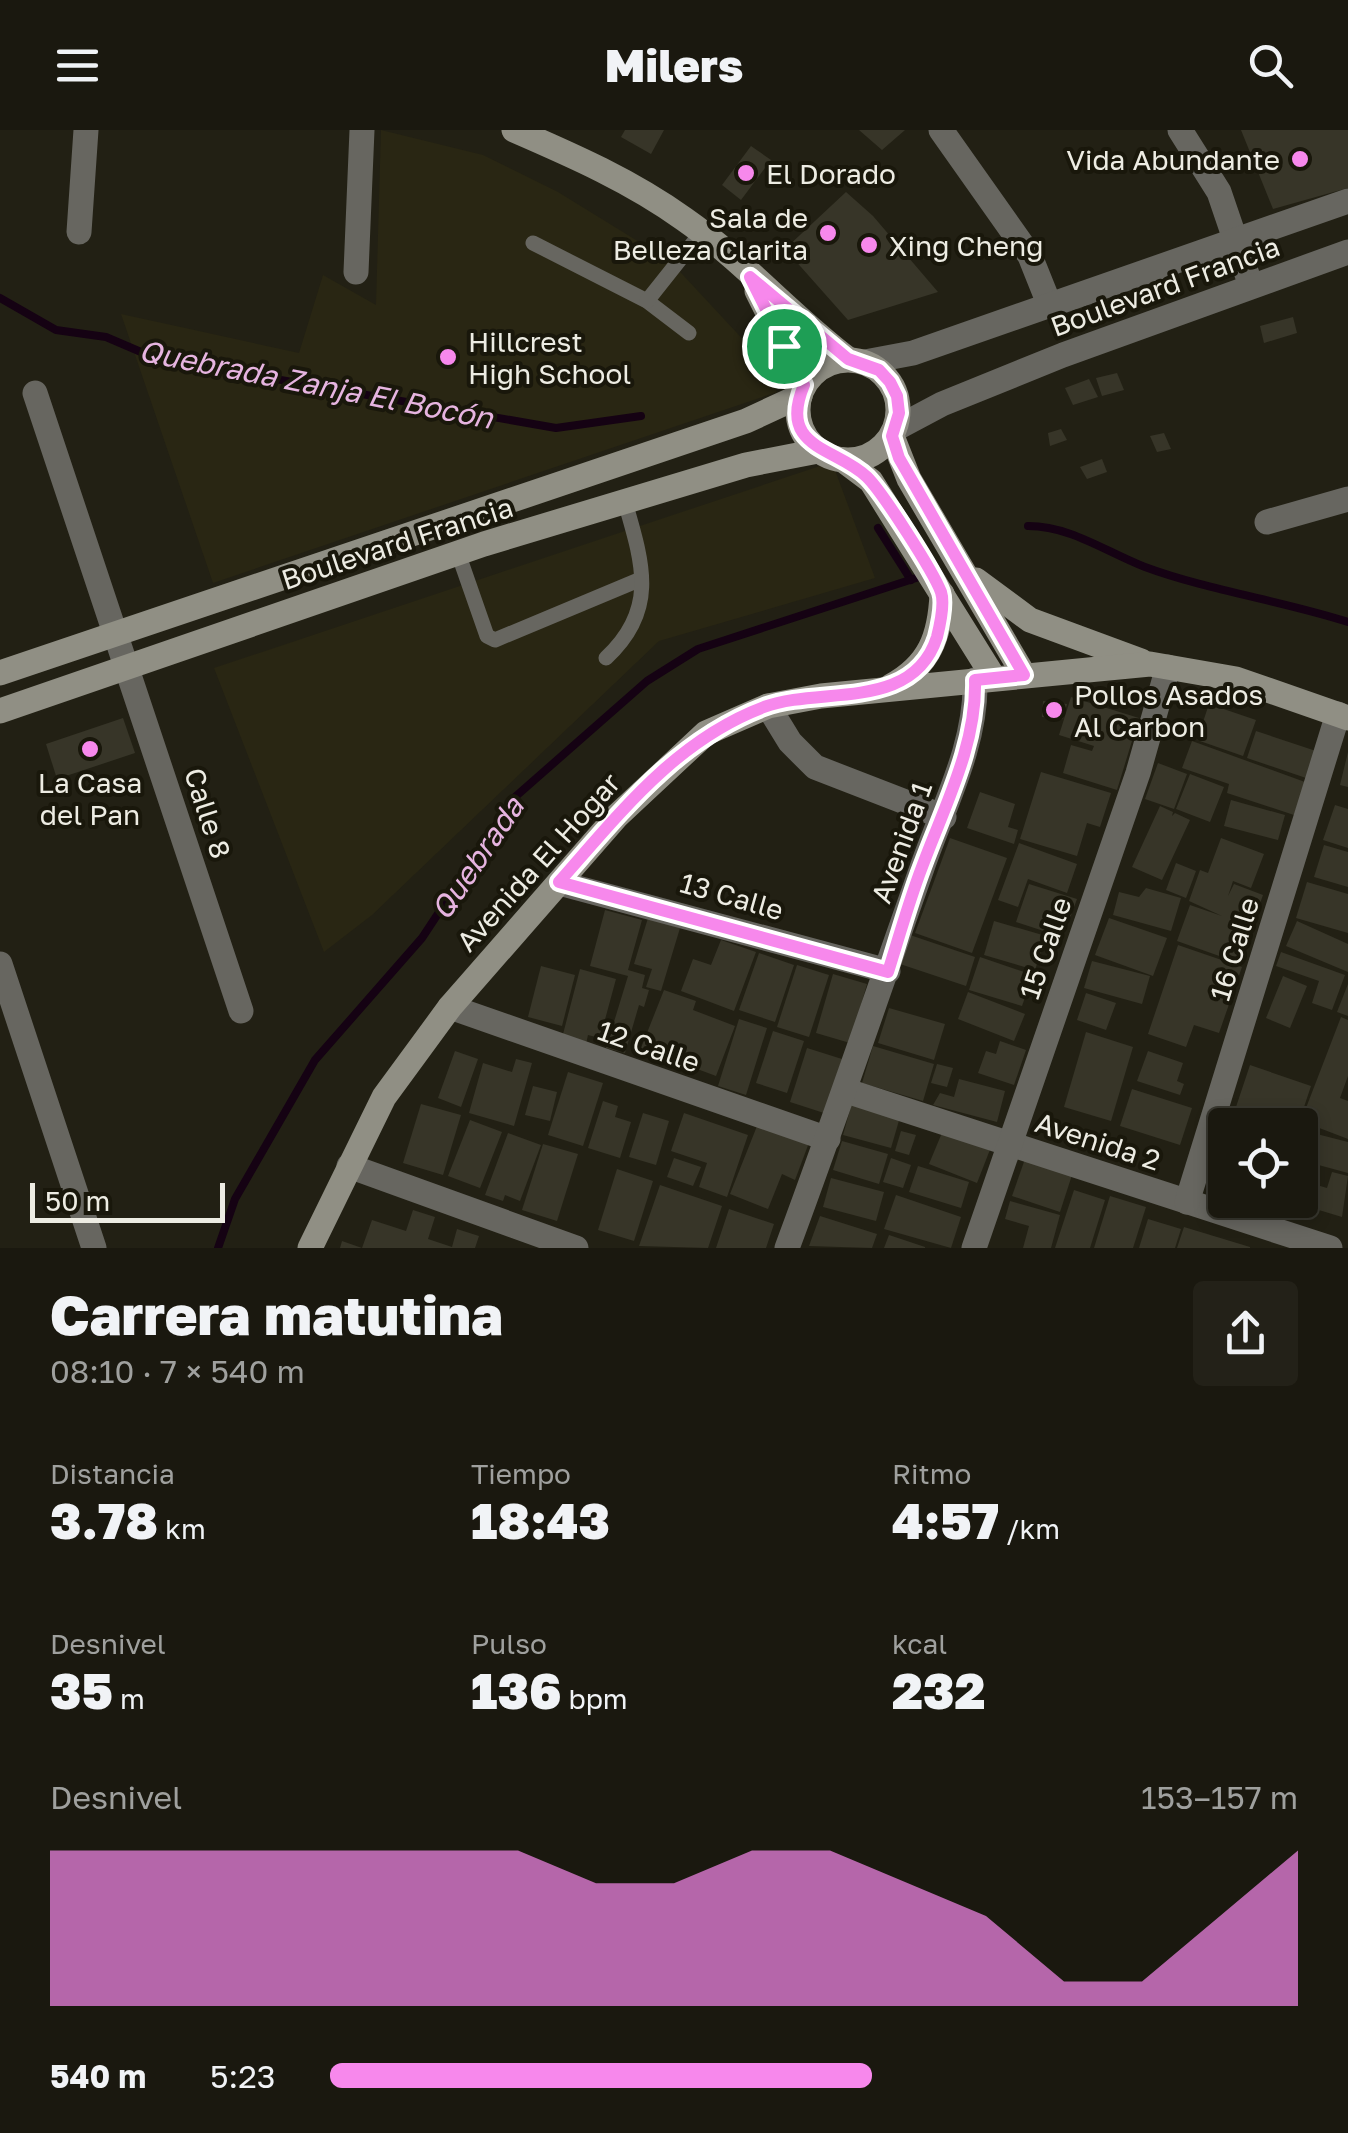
<!DOCTYPE html>
<html lang="es">
<meta charset="utf-8">
<style>
:root{--surface:#1a180f;--page:#232118;--text:#f1f3f6;--muted:#9fa09e;--line:#38372f;--accent:#f788ec}
body{margin:0;font-family:"Golos Text",sans-serif;background:var(--page);color:var(--text);height:100vh;display:flex;flex-direction:column;font-size:38px;white-space:nowrap}
*{box-sizing:border-box;margin:0}
p{font-size:32px;color:var(--muted)}
.icon{flex:none;width:55px;height:55px;fill:none;stroke:currentColor;stroke-width:2;stroke-linecap:round;stroke-linejoin:round}
.map{position:relative;height:1118px;overflow:hidden}
.side{display:flex;flex-direction:column;background:var(--surface);flex:1}
.side>*{flex:none}
.controls{position:absolute;left:1208px;top:978px;display:grid;gap:20px}
.controls a{display:grid;place-items:center;width:110px;height:110px;border-radius:10px;background:var(--surface);box-shadow:0 5px 15px #0003,0 0 0 2px var(--line);font-size:50px}
.scale{position:absolute;left:30px;bottom:25px;width:195px;box-sizing:border-box;padding-left:10px;border:5px solid #edece3;border-top:0;font-size:28px;line-height:35px;white-space:nowrap;color:#edece3;-webkit-text-stroke:8px #19170b;paint-order:stroke}
.pin{position:absolute;display:grid;place-items:center;width:85px;height:85px;color:#fff;margin:-42px;border:5px solid #fff;border-radius:50%;box-shadow:0 2px 10px #0007}
.round{display:grid;place-items:center;flex:none;width:105px;height:105px;border-radius:10px;background:var(--page)}
.overview{display:flex;align-items:center;justify-content:space-between;height:170px;padding:0 50px}
h1{font-size:55px;font-weight:800;line-height:75px}
.figures{display:grid;grid-template-columns:repeat(3,1fr);gap:15px;height:170px;padding:10px 50px}
.figures div{display:grid;align-content:center}
.figures b{font-size:50px;font-weight:800}
.figures small{font-size:28px;font-weight:400}
.figures p{font-size:28px}
.chart{height:280px;padding:20px 50px}
.chart p{display:flex;justify-content:space-between}
.chart svg{width:100%;height:180px;margin-top:10px;fill:var(--accent);opacity:.7}
ul{padding:0 50px;list-style:none;font-size:32px}
li{display:grid;grid-template-columns:160px 120px 1fr;align-items:center;height:75px}
li i{height:25px;border-radius:12px;background:var(--accent)}
header{display:flex;justify-content:space-between;align-items:center;height:130px;padding:0 50px;background:var(--surface);font-size:45px;font-weight:800}
.map>svg:first-child{display:block}
.built{fill:#292613}
.lines{fill:none;stroke-linecap:round;stroke-linejoin:round}
.stream{stroke:#150213;stroke-width:8}
.building{fill:#373528}
.lane{stroke:#676660;stroke-width:15}
.street{stroke:#676660;stroke-width:25}
.secondary{stroke:#908f84;stroke-width:25}
.route-casing{stroke:#fff;stroke-width:20}
.route{stroke:#f788ec;stroke-width:12}
.poi-dot{fill:#f788ec;stroke:#19170b;stroke-width:4}
.labels{text-anchor:middle;dominant-baseline:central;stroke-width:8;stroke-linejoin:round;paint-order:stroke}
.poi-label{font-size:28px;fill:#edece3;stroke:#19170b;text-anchor:start}
.street-label{font-size:28px;fill:#edece3;stroke:#19170b}
.water-label{font-size:30px;font-style:italic;fill:#e6b4e0;stroke:#19170b}
</style>
<header><svg class="icon" aria-label="menu" viewBox="0 0 24 24"><path d="M4 6h16M4 12h16M4 18h16"/></svg>Milers<svg class="icon" aria-label="search" viewBox="0 0 24 24"><circle cx="10" cy="10" r="6"/><path d="M15 15l6 6"/></svg></header>
<div class="map">
<svg width="1348" height="1118" viewBox="0 0 1348 1118">
<rect width="100%" height="100%" fill="#222014"/>
<g class="built">
<path d="M381,0L483,25L558,62L670,131L763,231L777,262L213,453L121,184L299,223L323,145L376,175Z"/>
<path d="M832,332L875,448L659,511L372,785L324,822L214,538Z"/>
</g>
<g class="lines">
<g class="stream">
<path d="M0,168L56,200L106,207L155,228L556,298L641,286"/>
<path d="M1028,396C1071,396 1106,422 1145,437C1207,460 1283,471 1348,492"/>
<path d="M878,398L911,450"/>
<path d="M218,1118L235,1069L315,930L422,808L515,667L647,551L698,519L916,448"/>
</g>
</g>
<g class="building">
<path d="M625,0H664L651,24L621,7Z"/>
<path d="M859,0H905L882,20Z"/>
<path d="M1241,0H1348V58L1273,79Z"/>
<path d="M751,16L771,30L741,70L722,55Z"/>
<path d="M846,62L873,86L938,162L848,190L785,119Z"/>
<path d="M1293,187L1297,203L1264,213L1260,196Z"/>
<path d="M1117,243L1124,260L1102,266L1096,248Z"/>
<path d="M1089,249L1098,267L1073,275L1065,258Z"/>
<path d="M1061,299L1067,310L1050,316L1048,303Z"/>
<path d="M1164,303L1171,319L1157,322L1150,306Z"/>
<path d="M1102,329L1107,342L1087,349L1080,337Z"/>
<path d="M1071,567L1139,588L1117,660L1063,643L1071,615L1092,621L1094,616L1059,605Z"/>
<path d="M1043,571L1067,574L1063,589L1042,587Z"/>
<path d="M1209,574L1256,590L1243,626L1197,610Z"/>
<path d="M123,588L135,623L57,649L46,614Z"/>
<path d="M1256,601L1316,621L1306,648L1247,628Z"/>
<path d="M1192,611L1305,652L1294,685L1227,663L1229,654L1182,638Z"/>
<path d="M1348,622V657L1340,655Z"/>
<path d="M1158,633L1187,644L1174,679L1145,669Z"/>
<path d="M1041,642L1111,663L1100,697L1087,693L1077,726L1020,709Z"/>
<path d="M1190,644L1224,657L1210,692L1176,679Z"/>
<path d="M980,662L1015,674L1008,697L1018,700L1014,714L967,698Z"/>
<path d="M1231,670L1285,685L1278,710L1224,696Z"/>
<path d="M1335,675L1348,679V718L1323,710Z"/>
<path d="M1160,676L1173,682L1172,686L1175,683L1190,690L1162,750L1132,737Z"/>
<path d="M950,708L1007,728L972,823L915,803Z"/>
<path d="M1221,708L1264,724L1251,758L1233,751L1228,766L1234,754L1263,765L1239,833L1177,811L1190,775L1222,786L1189,771L1200,740L1208,743Z"/>
<path d="M1019,713L1077,734L1067,763L1028,749L1018,777L998,770Z"/>
<path d="M1324,715L1348,722V757L1314,747Z"/>
<path d="M1176,733L1196,741L1186,768L1166,760Z"/>
<path d="M1307,752L1348,764V803L1296,788Z"/>
<path d="M1029,754L1077,769L1069,791L1062,789L1056,805L1016,792Z"/>
<path d="M1146,758L1181,768L1171,801L1113,785L1119,762L1139,767Z"/>
<path d="M605,780L642,790L628,840L645,845L642,858L649,860L644,877L639,875L625,923L606,918L628,846L590,836Z"/>
<path d="M648,788L680,798L661,861L646,857L652,839L634,834Z"/>
<path d="M1109,788L1167,808L1153,846L1095,825Z"/>
<path d="M994,791L1046,806L1035,840L984,825Z"/>
<path d="M1297,791L1348,814V842L1286,816Z"/>
<path d="M910,805L975,827L966,856L900,834Z"/>
<path d="M721,810L756,822L734,881L681,861L693,829L711,835Z"/>
<path d="M1178,815L1242,837L1219,903L1194,895L1186,917L1148,904Z"/>
<path d="M1281,822L1345,845L1332,880L1312,873L1319,851L1276,836Z"/>
<path d="M759,823L794,835L775,892L739,880Z"/>
<path d="M980,827L1033,845L1022,876L969,860Z"/>
<path d="M1092,831L1150,846L1142,874L1084,858Z"/>
<path d="M797,835L829,845L809,907L777,897Z"/>
<path d="M541,836L575,845L562,896L528,887Z"/>
<path d="M580,839L616,849L600,908L588,905L586,914L562,908Z"/>
<path d="M833,844L867,854L850,913L816,903Z"/>
<path d="M1283,846L1307,856L1290,898L1266,888Z"/>
<path d="M1348,854V886L1337,882Z"/>
<path d="M664,860L696,871L693,880L735,896L716,946L641,918Z"/>
<path d="M968,862L1025,884L1014,911L958,889Z"/>
<path d="M1086,863L1116,873L1106,900L1077,890Z"/>
<path d="M889,878L945,894L934,930L878,913Z"/>
<path d="M1341,887L1348,890V946L1340,968L1348,971V1009L1301,991Z"/>
<path d="M739,889L767,898L746,965L718,956Z"/>
<path d="M773,901L804,911L787,963L756,953Z"/>
<path d="M1086,902L1133,917L1111,991L1064,977Z"/>
<path d="M1000,911L1026,920L1014,955L978,943L986,921L996,924Z"/>
<path d="M873,916L934,934L923,971L862,953Z"/>
<path d="M807,918L842,929L824,983L790,972Z"/>
<path d="M455,921L478,929L461,977L438,968Z"/>
<path d="M1148,921L1183,933L1177,951L1184,954L1180,965L1137,951Z"/>
<path d="M516,929L532,933L514,996L469,983L483,933L512,942Z"/>
<path d="M937,934L953,938L947,957L931,953Z"/>
<path d="M1250,935L1311,956L1298,995H1230Z"/>
<path d="M568,942L603,953L583,1016L548,1005Z"/>
<path d="M959,949L1005,961L997,992L933,975L940,963L954,967Z"/>
<path d="M533,956L557,962L550,991L525,985Z"/>
<path d="M1132,959L1192,978L1180,1015L1120,996Z"/>
<path d="M603,971L618,976L615,987L631,992L620,1028L588,1018Z"/>
<path d="M852,973L900,987L891,1018L843,1005Z"/>
<path d="M421,974L461,985L443,1045L403,1033Z"/>
<path d="M643,983L669,991L656,1035L629,1027Z"/>
<path d="M684,983L748,1005L727,1067L699,1057L707,1033L671,1021Z"/>
<path d="M470,990L502,1002L480,1058L448,1046Z"/>
<path d="M759,991L810,1010L795,1050L782,1044L768,1079L730,1064Z"/>
<path d="M944,998L991,1017L977,1053L929,1034Z"/>
<path d="M901,1001L916,1005L909,1025L895,1021Z"/>
<path d="M1309,1002L1348,1012V1043L1300,1030V1016Z"/>
<path d="M508,1003L541,1015L520,1071L505,1065L503,1071L485,1065Z"/>
<path d="M842,1011L888,1024L879,1054L833,1040Z"/>
<path d="M1225,1012V1049L1213,1045Z"/>
<path d="M543,1014L578,1024L557,1091L522,1080Z"/>
<path d="M674,1028L701,1037L693,1056L667,1047Z"/>
<path d="M891,1028L911,1035L903,1058L883,1052Z"/>
<path d="M1025,1029L1072,1045L1060,1082L1012,1066Z"/>
<path d="M918,1036L969,1052L961,1078L909,1062Z"/>
<path d="M617,1039L653,1051L634,1111L598,1100Z"/>
<path d="M1332,1042L1348,1046L1342,1087L1289,1071L1300,1070V1050L1327,1058Z"/>
<path d="M831,1048L884,1062L876,1091L823,1077Z"/>
<path d="M660,1055L722,1076L708,1118L639,1116Z"/>
<path d="M1074,1060L1105,1070L1090,1118H1055Z"/>
<path d="M896,1065L961,1087L951,1118L884,1099Z"/>
<path d="M1110,1066L1146,1077L1133,1118H1094Z"/>
<path d="M1010,1071L1060,1085L1051,1118H1023L1029,1096L1005,1089Z"/>
<path d="M729,1079L774,1094L766,1118H716Z"/>
<path d="M413,1080L435,1087L428,1109L452,1117L457,1099L479,1106L475,1118H340L342,1111L362,1118L372,1090L406,1101Z"/>
<path d="M820,1086L877,1104L872,1118L809,1116Z"/>
<path d="M1148,1089L1181,1099L1175,1118H1139Z"/>
<path d="M1184,1097L1250,1117V1118H1177Z"/>
<path d="M889,1105L925,1117V1118H884Z"/>
</g>
<g class="lines">
<g class="lane">
<path d="M533,113L647,171L689,203"/>
<path d="M647,171L701,103"/>
<path d="M458,423L487,506L495,510L641,449"/>
<path d="M606,528C658,480 643,434 625,372"/>
</g>
<g class="street">
<path d="M941,0L1030,126L1050,176"/>
<path d="M1180,0L1219,62L1251,156"/>
<path d="M79,102L86,0"/>
<path d="M356,142L362,0"/>
<path d="M865,232L913,223L1348,71"/>
<path d="M35,263L241,881"/>
<path d="M895,299L942,274L1063,225L1348,122"/>
<path d="M1267,392L1348,369"/>
<path d="M768,576L790,612L815,637L944,687"/>
<path d="M559,753L888,841"/>
<path d="M0,834L94,1118"/>
<path d="M450,877L828,1009"/>
<path d="M847,961L1330,1118"/>
<path d="M349,1036L576,1118"/>
<path d="M1187,1072L1338,584"/>
<path d="M787,1118C834,992 877,865 922,738C943,677 977,615 975,550"/>
<path d="M974,1118L1138,643L1168,537"/>
</g>
<g class="secondary">
<path d="M514,0C574,26 631,51 684,89C743,130 791,186 848,229"/>
<path d="M757,161L804,255"/>
<circle cx="848" cy="280" r="50"/>
<path d="M892,306L909,349L1024,545"/>
<path d="M843,330L871,351L994,548"/>
<path d="M976,450L1030,490L1141,531"/>
<path d="M0,543L746,291L800,266"/>
<path d="M891,556C930,535 940,506 942,464"/>
<path d="M0,581L484,414L746,335L818,321"/>
<path d="M310,1118L384,967L450,877L617,686L706,603L768,576L821,566L1150,534L1236,549L1348,588"/>
</g>
</g>
<g class="lines">
<defs>
<path id="route" d="M750,147L848,229L879,240L890,252L897,266L899,283L892,306L899,328L1024,545L975,550C977,615 944,677 922,737C909,771 899,807 888,842L559,752C620,683 676,610 764,577C821,556 913,582 937,507C940,495 945,474 941,462C933,441 883,363 867,347C836,317 777,319 804,255Z"/>
</defs>
<use href="#route" class="route-casing"/>
<use href="#route" class="route"/>
</g>
<g class="poi-dot">
<circle cx="1300" cy="29" r="10"/>
<circle cx="746" cy="43" r="10"/>
<circle cx="828" cy="103" r="10"/>
<circle cx="869" cy="115" r="10"/>
<circle cx="448" cy="227" r="10"/>
<circle cx="1054" cy="580" r="10"/>
<circle cx="90" cy="619" r="10"/>
</g>
<g class="labels">
<g class="poi-label">
<text x="1280" y="29" text-anchor="end">Vida Abundante</text>
<text x="766" y="43">El Dorado</text>
<text x="808" y="87" text-anchor="end">Sala de<tspan x="808" dy="32">Belleza Clarita</tspan></text>
<text x="889" y="115">Xing Cheng</text>
<text x="468" y="211">Hillcrest<tspan x="468" dy="32">High School</tspan></text>
<text x="1074" y="564">Pollos Asados<tspan x="1074" dy="32">Al Carbon</tspan></text>
<text x="90" y="652" text-anchor="middle">La Casa<tspan x="90" dy="32">del Pan</tspan></text>
</g>
<g class="street-label">
<text transform="translate(1165 156) rotate(-20)">Boulevard Francia</text>
<text transform="translate(397 413) rotate(-18)">Boulevard Francia</text>
<text transform="translate(208 683) rotate(72)">Calle 8</text>
<text transform="translate(901 712) rotate(-70)">Avenida 1</text>
<text transform="translate(538 732) rotate(-48)">Avenida El Hogar</text>
<text transform="translate(732 766) rotate(16)">13 Calle</text>
<text transform="translate(1045 818) rotate(-71)">15 Calle</text>
<text transform="translate(1234 819) rotate(-73)">16 Calle</text>
<text transform="translate(649 916) rotate(19)">12 Calle</text>
<text transform="translate(1098 1011) rotate(18)">Avenida 2</text>
</g>
<g class="water-label">
<text transform="translate(316 254) rotate(11)">Quebrada Zanja El Bocón</text>
<text transform="translate(477 728) rotate(-56)">Quebrada</text>
</g>
</g>
</svg>
<div class="controls">
<a><svg class="icon" aria-label="locate" viewBox="0 0 24 24"><circle cx="12" cy="12" r="6"/><path d="M12 2v4M12 18v4M2 12h4M18 12h4"/></svg></a>
</div>
<div class="scale">50 m</div>
<div class="pin" style="left:784px;top:216px;background:#1e9e55"><svg class="icon" aria-label="arrive" viewBox="0 0 24 24"><path d="M6 21V4h12l-3 4 3 4H6"/></svg></div>
</div>
<section class="side">
<div class="overview"><div><h1>Carrera matutina</h1><p>08:10 · 7 × 540 m</p></div><a class="round"><svg class="icon" aria-label="share" viewBox="0 0 24 24"><path d="M12 15V3M7 8l5-5 5 5M5 13v7h14v-7"/></svg></a></div>
<div class="figures">
<div><p>Distancia</p><b>3.78<small> km</small></b></div>
<div><p>Tiempo</p><b>18:43</b></div>
<div><p>Ritmo</p><b>4:57<small> /km</small></b></div>
</div>
<div class="figures">
<div><p>Desnivel</p><b>35<small> m</small></b></div>
<div><p>Pulso</p><b>136<small> bpm</small></b></div>
<div><p>kcal</p><b>232</b></div>
</div>
<div class="chart"><p><span>Desnivel</span>153–157 m</p>
<svg viewBox="0 0 160 44" preserveAspectRatio="none"><path d="M0 44V6L10 6L20 6L30 6L40 6L50 6L60 6L70 14L80 14L90 6L100 6L110 14L120 22L130 38L140 38L150 22L160 6V44z"/></svg>
</div>
<ul>
<li><b>540 m</b>5:23<i style="width:56%"></i></li>
</ul>
</section>
